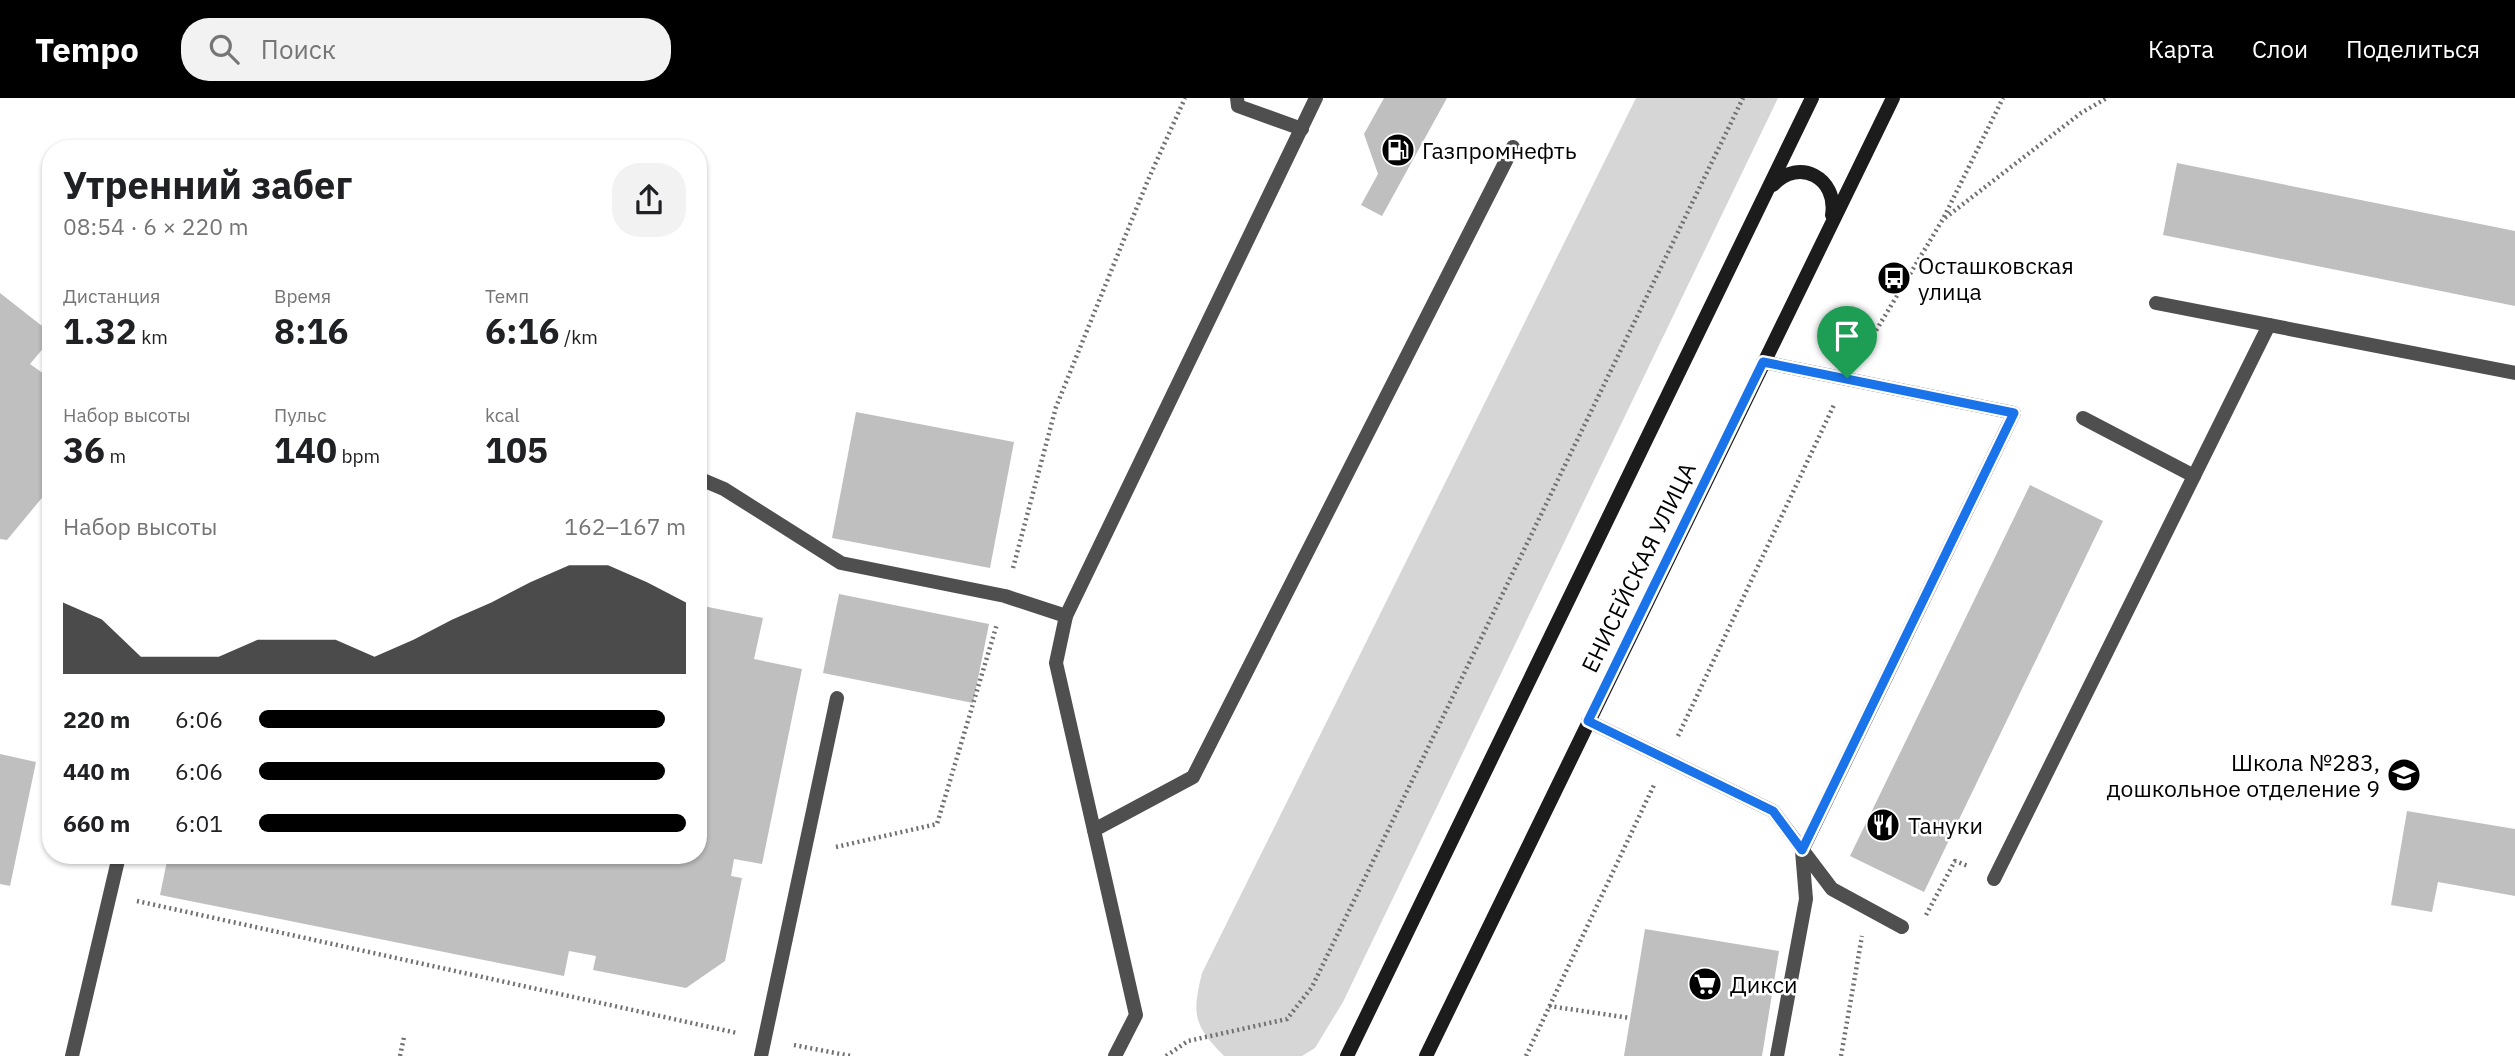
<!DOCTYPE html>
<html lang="ru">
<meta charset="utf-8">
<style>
:root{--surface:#fff;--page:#f2f2f2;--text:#202124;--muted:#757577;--accent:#000}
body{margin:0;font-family:"IBM Plex Sans",sans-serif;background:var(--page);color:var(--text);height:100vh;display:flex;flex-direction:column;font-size:26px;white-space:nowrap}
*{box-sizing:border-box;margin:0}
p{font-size:23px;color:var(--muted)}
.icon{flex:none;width:38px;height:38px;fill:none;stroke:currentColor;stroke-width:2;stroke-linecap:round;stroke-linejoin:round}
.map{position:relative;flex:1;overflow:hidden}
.panel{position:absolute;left:42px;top:42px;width:665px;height:724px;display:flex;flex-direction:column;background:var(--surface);border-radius:28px;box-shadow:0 2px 5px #0004}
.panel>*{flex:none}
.pin{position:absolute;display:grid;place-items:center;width:60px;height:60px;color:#fff;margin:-72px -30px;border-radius:50% 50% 50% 0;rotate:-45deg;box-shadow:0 0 7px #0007}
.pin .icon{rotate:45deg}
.round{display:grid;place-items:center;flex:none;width:74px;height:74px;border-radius:28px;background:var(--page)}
.head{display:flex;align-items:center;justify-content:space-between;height:119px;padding:0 21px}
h1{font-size:38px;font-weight:700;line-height:52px}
.figures{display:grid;grid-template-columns:repeat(3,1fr);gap:10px;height:119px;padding:7px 21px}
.figures div{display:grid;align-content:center}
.figures b{font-size:35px;font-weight:700}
.figures small{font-size:19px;font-weight:400}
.figures p{font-size:19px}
.chart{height:196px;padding:14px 21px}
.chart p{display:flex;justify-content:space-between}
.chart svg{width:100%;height:126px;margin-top:7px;fill:var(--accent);opacity:.7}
ul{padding:0 21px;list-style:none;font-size:23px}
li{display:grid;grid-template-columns:112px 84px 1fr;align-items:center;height:52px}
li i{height:18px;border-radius:9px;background:var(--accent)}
header{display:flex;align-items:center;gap:42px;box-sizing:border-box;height:98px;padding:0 35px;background:var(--accent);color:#fff}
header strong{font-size:33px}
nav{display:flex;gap:38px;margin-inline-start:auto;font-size:24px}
.search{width:490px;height:63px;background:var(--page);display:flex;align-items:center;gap:18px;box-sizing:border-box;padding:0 24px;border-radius:28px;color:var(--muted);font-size:26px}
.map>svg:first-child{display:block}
.green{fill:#d6d6d6}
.building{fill:#bfbfbf}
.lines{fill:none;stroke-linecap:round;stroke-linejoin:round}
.path{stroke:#717171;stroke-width:4.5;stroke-dasharray:2 3.5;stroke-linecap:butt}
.lane{stroke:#4f4f4f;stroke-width:14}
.secondary{stroke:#1c1c1c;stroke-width:14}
.route-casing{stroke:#fff;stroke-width:14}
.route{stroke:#1a73e8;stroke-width:9}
.labels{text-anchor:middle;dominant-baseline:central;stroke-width:5;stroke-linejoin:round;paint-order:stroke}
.poi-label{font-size:23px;fill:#000;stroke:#fff;text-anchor:start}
.street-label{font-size:23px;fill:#000;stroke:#fff}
</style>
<header>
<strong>Tempo</strong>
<div class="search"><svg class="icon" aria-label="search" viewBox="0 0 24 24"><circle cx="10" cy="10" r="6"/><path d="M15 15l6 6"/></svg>Поиск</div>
<nav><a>Карта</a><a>Слои</a><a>Поделиться</a></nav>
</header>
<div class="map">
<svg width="2515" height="958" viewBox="0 0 2515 958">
<rect width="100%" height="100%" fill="#fff"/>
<path class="green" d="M1636,0H1778L1343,904L1315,950L1302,958H1224C1193,927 1192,916 1202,875Z"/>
<g class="building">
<path d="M1384,0H1447L1382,118L1361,107L1378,76L1364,36Z"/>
<path d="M2177,65L2515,133V208L2163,137Z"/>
<path d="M0,195L51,235V241L30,266L51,281V389L7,442L0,441Z"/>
<path d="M856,314L1014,344L990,470L832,440Z"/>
<path d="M2030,387L2103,423L1924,794L1850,758Z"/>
<path d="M839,496L989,526L973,605L823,575Z"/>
<path d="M698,507L763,520L754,561L802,571L762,766L734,761L731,778L742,780L725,863L686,890L593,872L596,858L569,853L564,878L160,797L168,758H698Z"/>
<path d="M0,656L36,664L10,788L0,786Z"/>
<path d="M2407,713L2515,731V798L2438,784L2432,814L2391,807Z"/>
<path d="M1645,831L1779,853L1762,958H1624Z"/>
</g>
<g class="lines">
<g class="path">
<path d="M1945,120L2081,15L2107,0"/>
<path d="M1862,256L1943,121L2003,0"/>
<path d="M1013,470L1056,309L1148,82L1185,0"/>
<path d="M1678,638L1834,307"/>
<path d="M836,749L937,726L997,526"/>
<path d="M137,803L737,935"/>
<path d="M1926,817L1955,763L1968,768"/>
<path d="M1549,908L1630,920"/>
<path d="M794,947L851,958"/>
<path d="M400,958L404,939"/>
<path d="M1166,958L1188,943L1287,921L1312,889L1743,0"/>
<path d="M1526,958L1654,687"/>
<path d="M1841,958L1862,838"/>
</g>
<g class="lane">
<path d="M1237,0L1238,8L1302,31"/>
<path d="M2156,205L2515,275"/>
<path d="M1763,264L2014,315L1802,753L1806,801L1777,958"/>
<path d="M2083,320L2194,378"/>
<path d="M698,380L724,391L841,465L1005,498L1066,518"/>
<path d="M1588,623L1773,713L1832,791L1902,829"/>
<path d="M1094,732L1193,679L1513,49"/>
<path d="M1994,781L2269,227"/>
<path d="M72,958L119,758"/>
<path d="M761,958L837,600"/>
<path d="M1115,958L1136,917L1056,565L1066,518L1316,0"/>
</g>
<g class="secondary">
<path d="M1773,87C1799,59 1838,80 1832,117"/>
<path d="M1347,958L1812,0"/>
<path d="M1426,958L1893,0"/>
</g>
</g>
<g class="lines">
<defs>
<path id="route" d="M1763,264L2014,315L1802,752L1773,713L1588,623Z"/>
</defs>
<use href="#route" class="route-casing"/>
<use href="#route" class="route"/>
</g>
<defs>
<symbol id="fuel-disc" viewBox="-11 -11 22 22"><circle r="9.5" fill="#000" stroke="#fff"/><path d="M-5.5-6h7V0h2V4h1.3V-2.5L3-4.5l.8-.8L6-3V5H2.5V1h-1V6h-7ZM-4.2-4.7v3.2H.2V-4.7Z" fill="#fff"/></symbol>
<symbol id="bus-disc" viewBox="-11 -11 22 22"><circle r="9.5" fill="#000" stroke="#fff"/><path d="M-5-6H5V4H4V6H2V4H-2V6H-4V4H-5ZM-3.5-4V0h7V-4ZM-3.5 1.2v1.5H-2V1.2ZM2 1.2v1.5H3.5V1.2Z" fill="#fff"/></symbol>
<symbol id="school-disc" viewBox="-11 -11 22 22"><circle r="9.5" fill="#000" stroke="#fff"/><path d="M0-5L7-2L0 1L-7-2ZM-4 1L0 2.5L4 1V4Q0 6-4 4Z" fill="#fff"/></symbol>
<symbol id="restaurant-disc" viewBox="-11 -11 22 22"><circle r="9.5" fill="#000" stroke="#fff"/><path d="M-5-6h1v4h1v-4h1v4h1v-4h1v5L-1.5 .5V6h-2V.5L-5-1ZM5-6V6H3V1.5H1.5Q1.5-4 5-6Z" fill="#fff"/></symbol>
<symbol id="supermarket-disc" viewBox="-11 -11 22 22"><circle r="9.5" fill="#000" stroke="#fff"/><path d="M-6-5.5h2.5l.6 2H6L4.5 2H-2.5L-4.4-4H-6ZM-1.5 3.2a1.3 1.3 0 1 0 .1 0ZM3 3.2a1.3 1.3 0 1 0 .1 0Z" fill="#fff"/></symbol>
</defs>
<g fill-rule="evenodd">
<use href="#fuel-disc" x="1379" y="33" width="38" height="38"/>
<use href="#bus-disc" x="1875" y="161" width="38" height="38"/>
<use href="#school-disc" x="2385" y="658" width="38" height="38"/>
<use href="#restaurant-disc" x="1864" y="708" width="38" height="38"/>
<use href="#supermarket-disc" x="1686" y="867" width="38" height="38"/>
</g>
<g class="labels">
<g class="poi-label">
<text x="1422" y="52">Газпромнефть</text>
<text x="1918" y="167">Осташковская<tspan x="1918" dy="26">улица</tspan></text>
<text x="2380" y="664" text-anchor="end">Школа №283,<tspan x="2380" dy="26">дошкольное отделение 9</tspan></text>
<text x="1908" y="727">Тануки</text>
<text x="1730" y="886">Дикси</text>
</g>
<g class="street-label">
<text transform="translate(1638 469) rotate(-64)">ЕНИСЕЙСКАЯ УЛИЦА</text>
</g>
</g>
</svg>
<div class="pin" style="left:1847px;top:280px;background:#1e9e55"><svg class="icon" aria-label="arrive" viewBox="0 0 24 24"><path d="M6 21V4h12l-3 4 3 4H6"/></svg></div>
<section class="panel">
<div class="head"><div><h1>Утренний забег</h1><p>08:54 · 6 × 220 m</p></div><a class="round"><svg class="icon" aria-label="share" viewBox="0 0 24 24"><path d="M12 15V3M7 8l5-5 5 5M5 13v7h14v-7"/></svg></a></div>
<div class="figures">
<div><p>Дистанция</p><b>1.32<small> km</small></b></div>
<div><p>Время</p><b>8:16</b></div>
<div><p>Темп</p><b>6:16<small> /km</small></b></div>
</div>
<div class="figures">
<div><p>Набор высоты</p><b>36<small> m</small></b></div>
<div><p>Пульс</p><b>140<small> bpm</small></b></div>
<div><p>kcal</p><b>105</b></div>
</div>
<div class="chart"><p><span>Набор высоты</span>162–167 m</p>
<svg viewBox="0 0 160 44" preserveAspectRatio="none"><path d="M0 44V19L10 25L20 38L30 38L40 38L50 32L60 32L70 32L80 38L90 32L100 25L110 19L120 12L130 6L140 6L150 12L160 19V44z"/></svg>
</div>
<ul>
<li><b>220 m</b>6:06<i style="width:95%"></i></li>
<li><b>440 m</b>6:06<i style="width:95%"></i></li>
<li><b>660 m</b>6:01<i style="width:100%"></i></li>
</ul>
</section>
</div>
